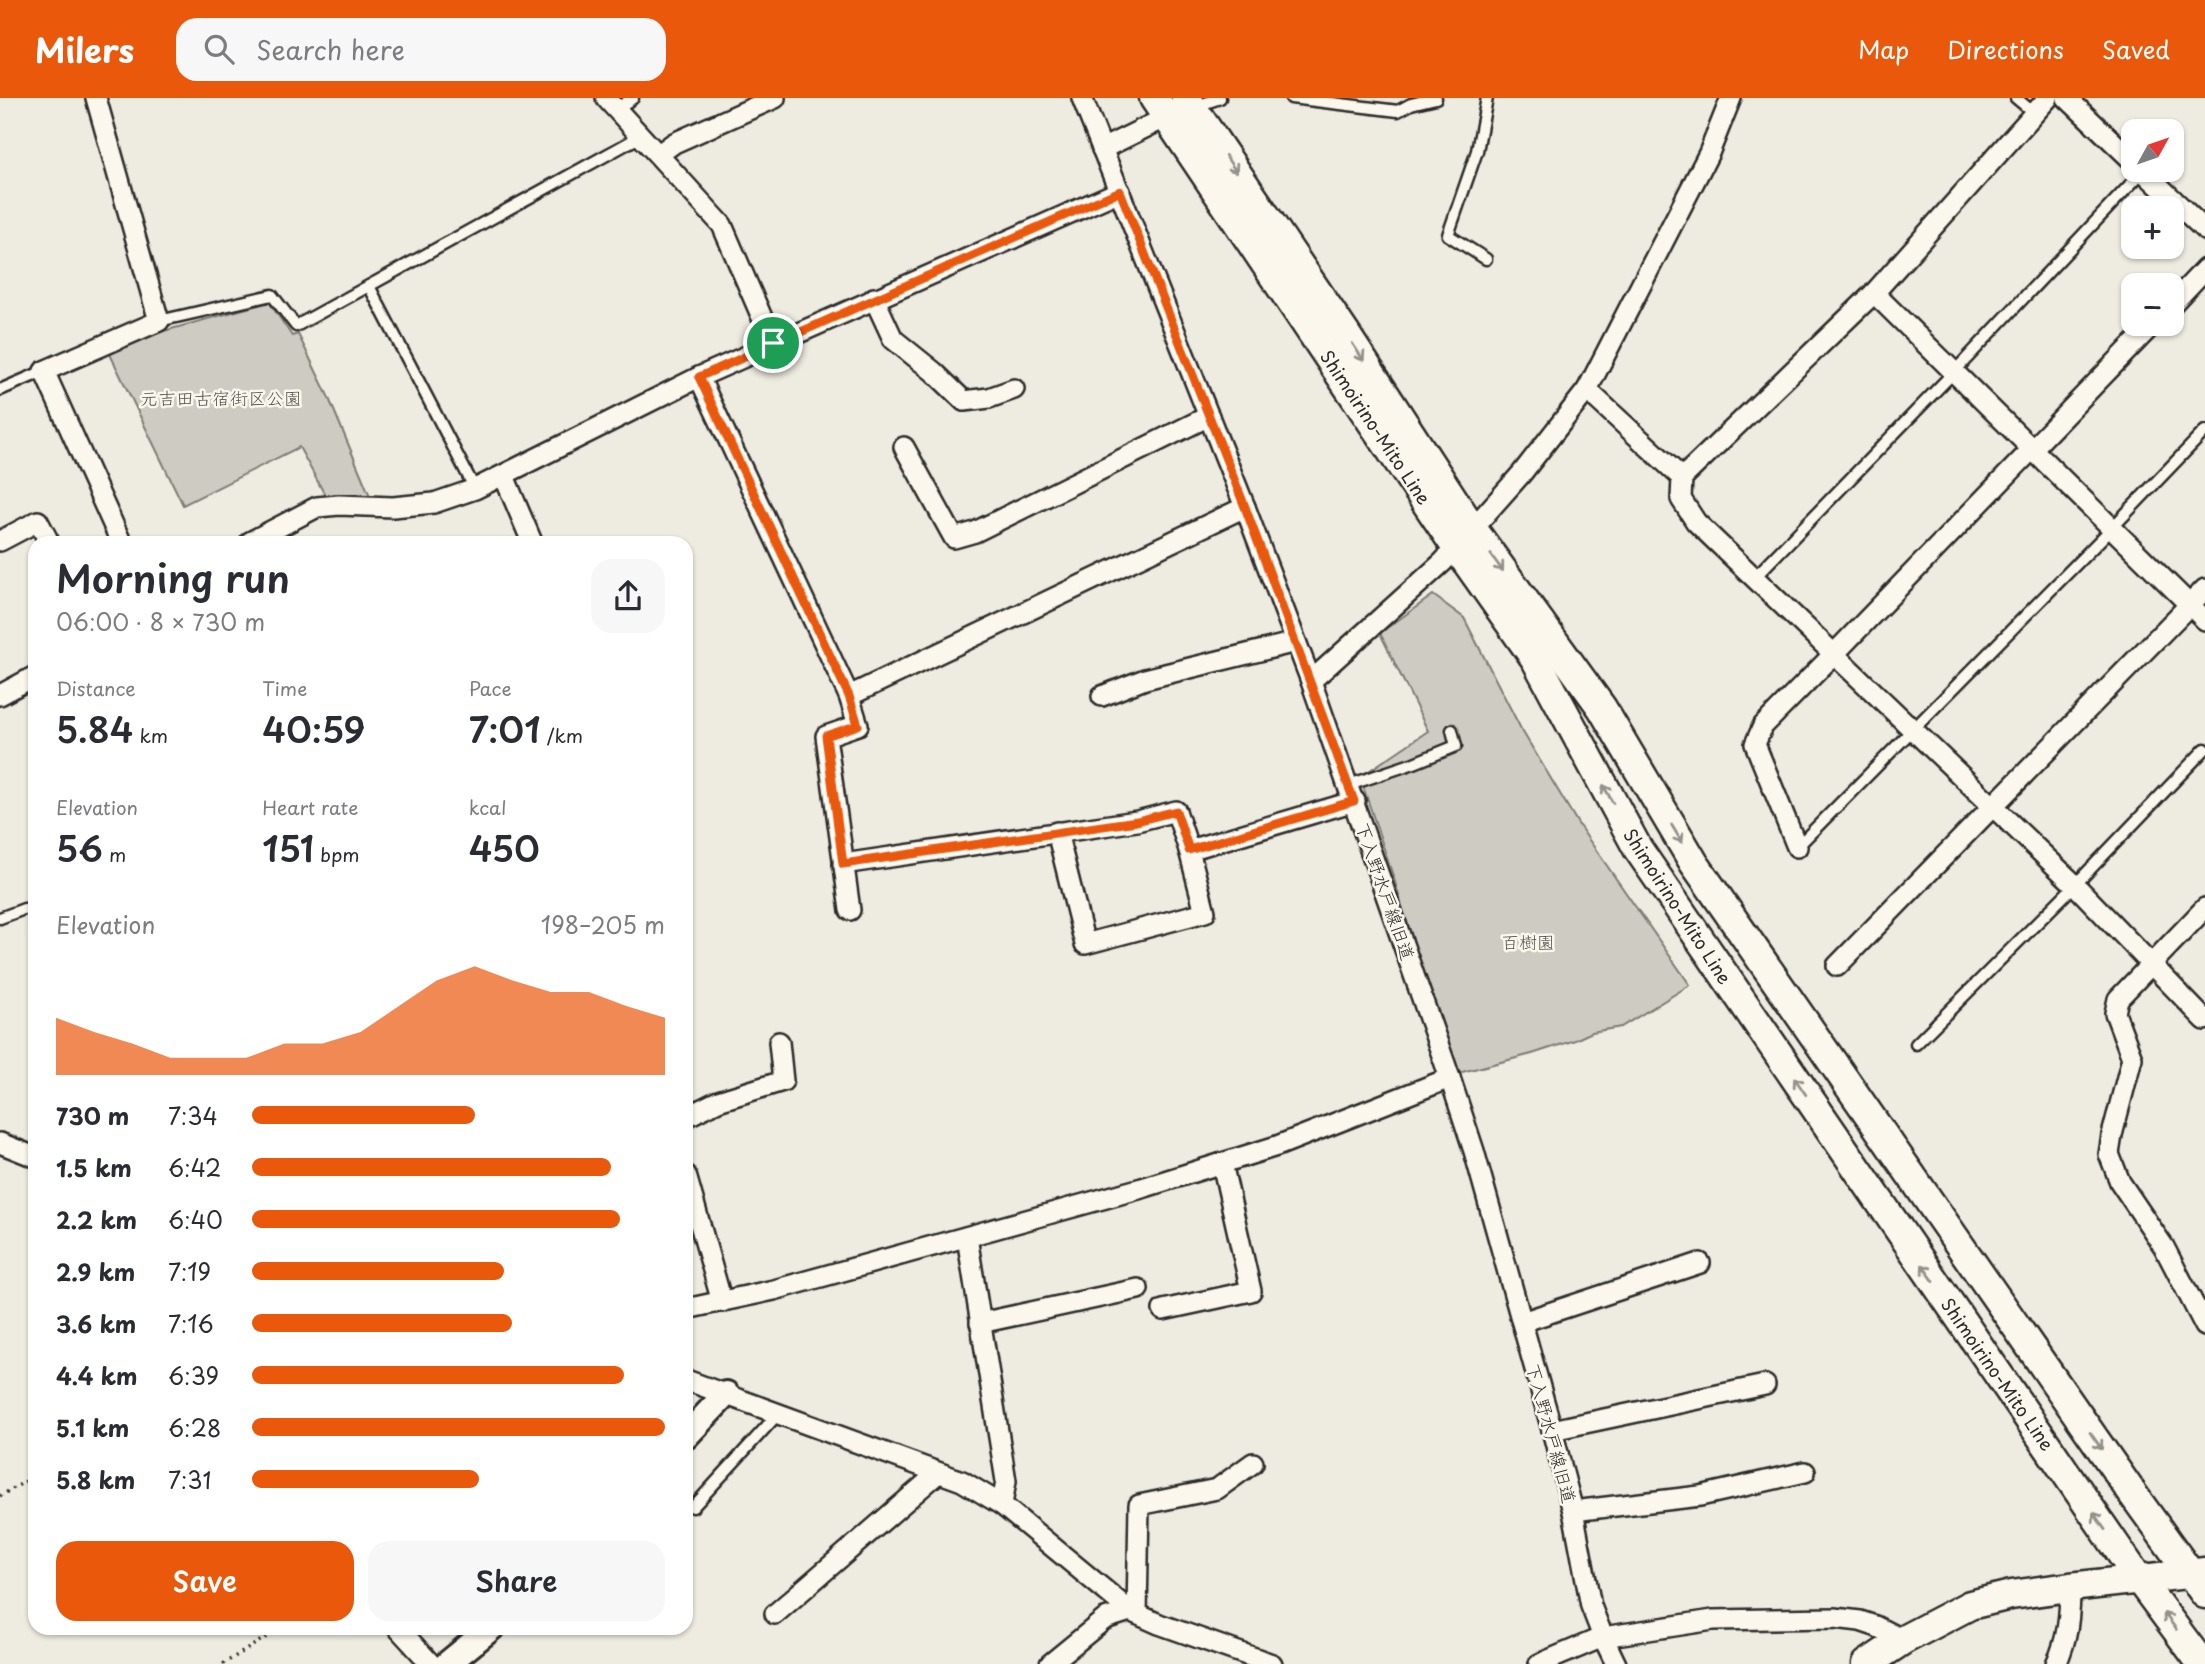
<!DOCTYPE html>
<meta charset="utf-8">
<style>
:root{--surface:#fff;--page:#f7f7f7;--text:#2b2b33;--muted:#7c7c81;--accent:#ea580c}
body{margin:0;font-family:"Playpen Sans","Klee One",sans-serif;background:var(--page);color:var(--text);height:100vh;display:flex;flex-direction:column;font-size:26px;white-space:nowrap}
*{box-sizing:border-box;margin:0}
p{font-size:23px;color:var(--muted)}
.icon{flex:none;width:38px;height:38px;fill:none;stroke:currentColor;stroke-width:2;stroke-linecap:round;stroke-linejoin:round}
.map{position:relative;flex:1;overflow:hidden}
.panel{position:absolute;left:28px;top:438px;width:665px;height:1099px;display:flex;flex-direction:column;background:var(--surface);border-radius:21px;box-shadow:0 2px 5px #0004}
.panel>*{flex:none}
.needle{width:46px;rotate:50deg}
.tools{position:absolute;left:2121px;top:21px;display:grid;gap:14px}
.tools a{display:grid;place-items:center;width:63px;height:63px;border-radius:14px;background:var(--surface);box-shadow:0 2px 5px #0004;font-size:35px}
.pin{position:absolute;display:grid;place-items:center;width:60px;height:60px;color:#fff;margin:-30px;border:4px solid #fff;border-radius:50%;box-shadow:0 2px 7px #0007}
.round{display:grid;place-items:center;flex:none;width:74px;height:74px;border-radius:21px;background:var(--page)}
.summary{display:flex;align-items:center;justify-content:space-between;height:119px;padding:0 28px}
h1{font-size:38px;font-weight:600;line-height:52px}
.figures{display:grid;grid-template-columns:repeat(3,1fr);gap:10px;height:119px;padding:7px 28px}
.figures div{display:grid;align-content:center}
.figures b{font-size:35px;font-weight:600}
.figures small{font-size:19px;font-weight:400}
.figures p{font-size:19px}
.chart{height:196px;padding:14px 28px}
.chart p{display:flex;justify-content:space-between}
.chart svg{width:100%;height:126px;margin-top:7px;fill:var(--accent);opacity:.7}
.cta{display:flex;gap:14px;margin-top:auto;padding:14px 28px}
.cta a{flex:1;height:80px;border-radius:21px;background:var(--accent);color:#fff;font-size:28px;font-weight:600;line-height:80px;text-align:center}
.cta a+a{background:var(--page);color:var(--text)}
ul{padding:0 28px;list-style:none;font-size:23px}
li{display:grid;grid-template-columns:112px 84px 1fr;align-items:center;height:52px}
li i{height:18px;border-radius:9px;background:var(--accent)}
header{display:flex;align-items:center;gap:42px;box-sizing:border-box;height:98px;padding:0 35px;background:var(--accent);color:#fff}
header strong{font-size:33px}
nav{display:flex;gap:38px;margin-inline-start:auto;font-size:24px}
.search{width:490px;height:63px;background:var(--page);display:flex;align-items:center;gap:18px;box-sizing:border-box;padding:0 24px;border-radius:21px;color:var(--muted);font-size:26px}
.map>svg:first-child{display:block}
.green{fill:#cecbc2;stroke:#7c7b76;stroke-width:2}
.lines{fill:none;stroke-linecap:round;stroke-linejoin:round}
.service-casing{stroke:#2b2b2b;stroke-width:15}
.minor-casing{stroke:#2b2b2b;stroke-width:24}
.tertiary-casing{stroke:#2b2b2b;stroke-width:30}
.secondary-casing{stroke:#2b2b2b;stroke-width:33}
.path{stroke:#2b2b2b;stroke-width:3.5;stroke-dasharray:2 5;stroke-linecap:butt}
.service{stroke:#fbf7ec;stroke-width:10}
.minor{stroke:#fbf7ec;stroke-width:19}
.tertiary{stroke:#fbf7ec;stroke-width:24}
.secondary{stroke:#fbf7ec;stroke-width:28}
.oneway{stroke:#93918c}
.route-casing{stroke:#fff;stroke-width:14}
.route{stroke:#ea580c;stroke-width:9}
.labels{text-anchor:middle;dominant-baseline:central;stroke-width:5;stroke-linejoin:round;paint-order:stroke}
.park-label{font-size:18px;fill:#545351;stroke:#fbf7ec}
.street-label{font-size:18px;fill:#2b2b2b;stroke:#fbf7ec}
</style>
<header>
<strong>Milers</strong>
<div class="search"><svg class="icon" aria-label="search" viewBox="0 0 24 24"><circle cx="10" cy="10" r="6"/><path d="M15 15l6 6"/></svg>Search here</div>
<nav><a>Map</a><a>Directions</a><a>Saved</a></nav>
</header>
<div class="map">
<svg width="2205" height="1566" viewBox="0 0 2205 1566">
<rect width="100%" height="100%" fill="#eeebe0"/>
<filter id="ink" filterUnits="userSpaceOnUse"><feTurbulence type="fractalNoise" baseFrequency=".0143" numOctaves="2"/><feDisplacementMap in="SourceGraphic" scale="14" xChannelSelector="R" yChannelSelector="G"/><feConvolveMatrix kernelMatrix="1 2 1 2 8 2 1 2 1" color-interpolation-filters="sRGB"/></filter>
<g filter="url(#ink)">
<g class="green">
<path d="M269,204L292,238L298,236L328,298L370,398L325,397L299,349L183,407L108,252L164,233Z"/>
<path d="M1433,497L1464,520L1521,631L1580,729L1690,887L1621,929L1592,934L1575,942L1532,956L1458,975L1453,965L1431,894L1419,866L1395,784L1360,679L1428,633L1380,535Z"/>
</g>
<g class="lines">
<defs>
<g id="service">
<path d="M1291,0L1398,13L1411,6L1436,0"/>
<path d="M2016,0L2034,15"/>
<path d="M1194,9L1220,0"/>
<path d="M616,11L633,0"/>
<path d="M1486,161L1448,137L1477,53L1487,0"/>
<path d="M369,188L475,391"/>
<path d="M159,223L272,197L296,228L641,38"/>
<path d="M0,292L44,273"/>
<path d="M1754,480L1953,275L2143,73"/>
<path d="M1349,687L1414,665L1456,648L1452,632"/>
<path d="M1797,749L2112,430L2205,333"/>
<path d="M0,820L24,811L35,810"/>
<path d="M1916,946L2075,787L2205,651"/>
<path d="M693,1409L778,1316"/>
</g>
<g id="minor">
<path d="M96,0L159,223L44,273L121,444"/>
<path d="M606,0L722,127L773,245"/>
<path d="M1082,0L1245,409L1311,583L1450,980L1474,1053L1552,1332L1573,1413L1591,1508L1603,1539L1616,1566"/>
<path d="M2048,0L1874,195L1682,380L1681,401L1696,424L2075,787L2205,922"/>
<path d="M2067,0L2133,63"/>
<path d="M1102,51L1167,19"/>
<path d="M659,56L674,45L775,0"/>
<path d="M2142,72L2205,132"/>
<path d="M1874,195L2205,522"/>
<path d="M874,200L893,241L934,274L964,303L989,300L1014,291"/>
<path d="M2172,206L2205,171"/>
<path d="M699,279L849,598L1245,409"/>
<path d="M1587,292L1682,380"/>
<path d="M904,349L954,440L975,434L1209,318"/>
<path d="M504,378L532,444"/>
<path d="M0,443L38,423L49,444"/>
<path d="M250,444L317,409L339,407L393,409L434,405L475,391L699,279L1120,93"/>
<path d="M1311,583L1443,464L1522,375L1587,292L1709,55L1731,0"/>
<path d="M0,597L35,578"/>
<path d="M849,598L858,627L826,638L850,812"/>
<path d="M1102,598L1145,581L1296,544"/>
<path d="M1057,734L1085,846L1205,814L1189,752"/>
<path d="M1797,749L1755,646L1763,628L1834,556L2153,226"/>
<path d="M843,766L1137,723L1176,713L1189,752L1355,703"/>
<path d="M2205,810L2118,901L2115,915L2132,960L2112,1037L2109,1056L2120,1084L2164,1149L2205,1228"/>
<path d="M1837,868L2205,491"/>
<path d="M686,1019L718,1003L783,983L779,944"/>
<path d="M0,1045L35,1059"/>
<path d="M686,1077L722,1204"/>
<path d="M967,1139L1006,1383L1002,1407"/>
<path d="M686,1211L774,1192L1142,1090L1277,1048L1450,980"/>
<path d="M1163,1212L1251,1193L1222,1065"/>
<path d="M1522,1224L1700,1165"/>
<path d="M980,1225L1138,1191"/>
<path d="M686,1282L962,1383L1002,1407L1130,1513L1159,1526L1272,1566"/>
<path d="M1552,1332L1765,1287"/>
<path d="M1573,1413L1700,1398L1805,1374"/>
<path d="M775,1516L938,1375"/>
<path d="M1137,1516L1139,1407L1217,1391L1253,1365"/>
<path d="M398,1530L431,1566"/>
<path d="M1050,1566L1105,1521L1130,1513"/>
<path d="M1539,1566L1603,1539L1713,1522L1835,1520L1860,1523L1875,1528L1903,1542"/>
<path d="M2056,1566C2068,1541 2070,1516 2070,1489"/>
</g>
<g id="tertiary">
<path d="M686,1338L726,1296"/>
<path d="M447,1566L491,1530"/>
</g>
<g id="secondary">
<path d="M1154,0L1456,449L1536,562L1638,751L2138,1480L2202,1566"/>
<path d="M1186,0L1345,235L1472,430L1602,610L1694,765L2132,1395L2205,1496"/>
<path d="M1867,1566L1903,1542L1970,1507L2011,1497L2070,1489L2205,1474"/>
</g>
</defs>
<use href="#service" class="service-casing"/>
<use href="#minor" class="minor-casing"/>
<use href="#tertiary" class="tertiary-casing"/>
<use href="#secondary" class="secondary-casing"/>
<g class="path">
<path d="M0,1398L35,1378"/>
<path d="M223,1566L281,1530"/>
</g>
<use href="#service" class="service"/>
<use href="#minor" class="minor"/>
<use href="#tertiary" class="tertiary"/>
<use href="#secondary" class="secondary"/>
</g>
<defs><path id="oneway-shaft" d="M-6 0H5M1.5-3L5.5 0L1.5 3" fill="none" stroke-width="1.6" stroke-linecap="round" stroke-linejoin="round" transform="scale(1.75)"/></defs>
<g class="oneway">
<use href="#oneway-shaft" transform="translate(1231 66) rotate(56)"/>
<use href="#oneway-shaft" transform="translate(1358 254) rotate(57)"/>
<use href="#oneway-shaft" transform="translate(1497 465) rotate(54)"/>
<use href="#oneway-shaft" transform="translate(1608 696) rotate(-118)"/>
<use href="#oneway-shaft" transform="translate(1677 736) rotate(59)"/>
<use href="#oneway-shaft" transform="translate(1800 988) rotate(-124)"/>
<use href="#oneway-shaft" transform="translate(1928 1175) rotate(-125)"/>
<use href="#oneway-shaft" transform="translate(2096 1343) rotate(55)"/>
<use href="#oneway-shaft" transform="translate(2099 1423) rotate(-125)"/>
<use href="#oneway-shaft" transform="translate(2170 1523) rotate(-127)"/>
</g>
</g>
<g class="lines" filter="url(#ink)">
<defs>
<path id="route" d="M1120,93L1245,409L1354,703L1189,752L1176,713L1137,723L843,766L826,638L858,627L849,598L699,279Z"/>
</defs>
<use href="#route" class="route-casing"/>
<use href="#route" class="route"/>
</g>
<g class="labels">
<g class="park-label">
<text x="221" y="299">元吉田古宿街区公園</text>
<text x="1528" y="843">百樹園</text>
</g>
<g class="street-label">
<text transform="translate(1376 329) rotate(56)">Shimoirino-Mito Line</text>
<text transform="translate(1386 793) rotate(71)">下入野水戸線旧道</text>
<text transform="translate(1678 808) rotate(57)">Shimoirino-Mito Line</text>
<text transform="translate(1998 1276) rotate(55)">Shimoirino-Mito Line</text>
<text transform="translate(1552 1335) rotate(75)">下入野水戸線旧道</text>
</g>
</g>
</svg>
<div class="tools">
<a><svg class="needle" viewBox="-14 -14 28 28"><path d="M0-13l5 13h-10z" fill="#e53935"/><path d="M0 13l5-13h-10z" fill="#7c7c81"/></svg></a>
<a>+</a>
<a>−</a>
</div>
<div class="pin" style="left:773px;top:245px;background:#1e9e55"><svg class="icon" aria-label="arrive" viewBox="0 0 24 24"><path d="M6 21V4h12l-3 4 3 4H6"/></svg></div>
<section class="panel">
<div class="summary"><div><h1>Morning run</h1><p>06:00 · 8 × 730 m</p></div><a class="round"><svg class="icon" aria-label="share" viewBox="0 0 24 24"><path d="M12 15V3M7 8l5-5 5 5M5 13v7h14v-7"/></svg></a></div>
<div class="figures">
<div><p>Distance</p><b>5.84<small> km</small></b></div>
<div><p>Time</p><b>40:59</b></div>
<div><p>Pace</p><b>7:01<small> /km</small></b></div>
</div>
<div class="figures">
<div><p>Elevation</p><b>56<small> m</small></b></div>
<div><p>Heart rate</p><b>151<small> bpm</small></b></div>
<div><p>kcal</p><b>450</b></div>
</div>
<div class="chart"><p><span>Elevation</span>198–205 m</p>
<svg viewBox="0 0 160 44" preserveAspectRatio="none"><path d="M0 44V24L10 29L20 33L30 38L40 38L50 38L60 33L70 33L80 29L90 20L100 11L110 6L120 11L130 15L140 15L150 20L160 24V44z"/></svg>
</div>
<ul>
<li><b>730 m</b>7:34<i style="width:54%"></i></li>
<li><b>1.5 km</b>6:42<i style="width:87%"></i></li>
<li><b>2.2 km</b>6:40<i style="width:89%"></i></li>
<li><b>2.9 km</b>7:19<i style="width:61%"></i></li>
<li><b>3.6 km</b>7:16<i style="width:63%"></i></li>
<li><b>4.4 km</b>6:39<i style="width:90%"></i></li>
<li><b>5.1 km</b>6:28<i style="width:100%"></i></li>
<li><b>5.8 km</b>7:31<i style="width:55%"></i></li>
</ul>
<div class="cta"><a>Save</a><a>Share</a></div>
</section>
</div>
